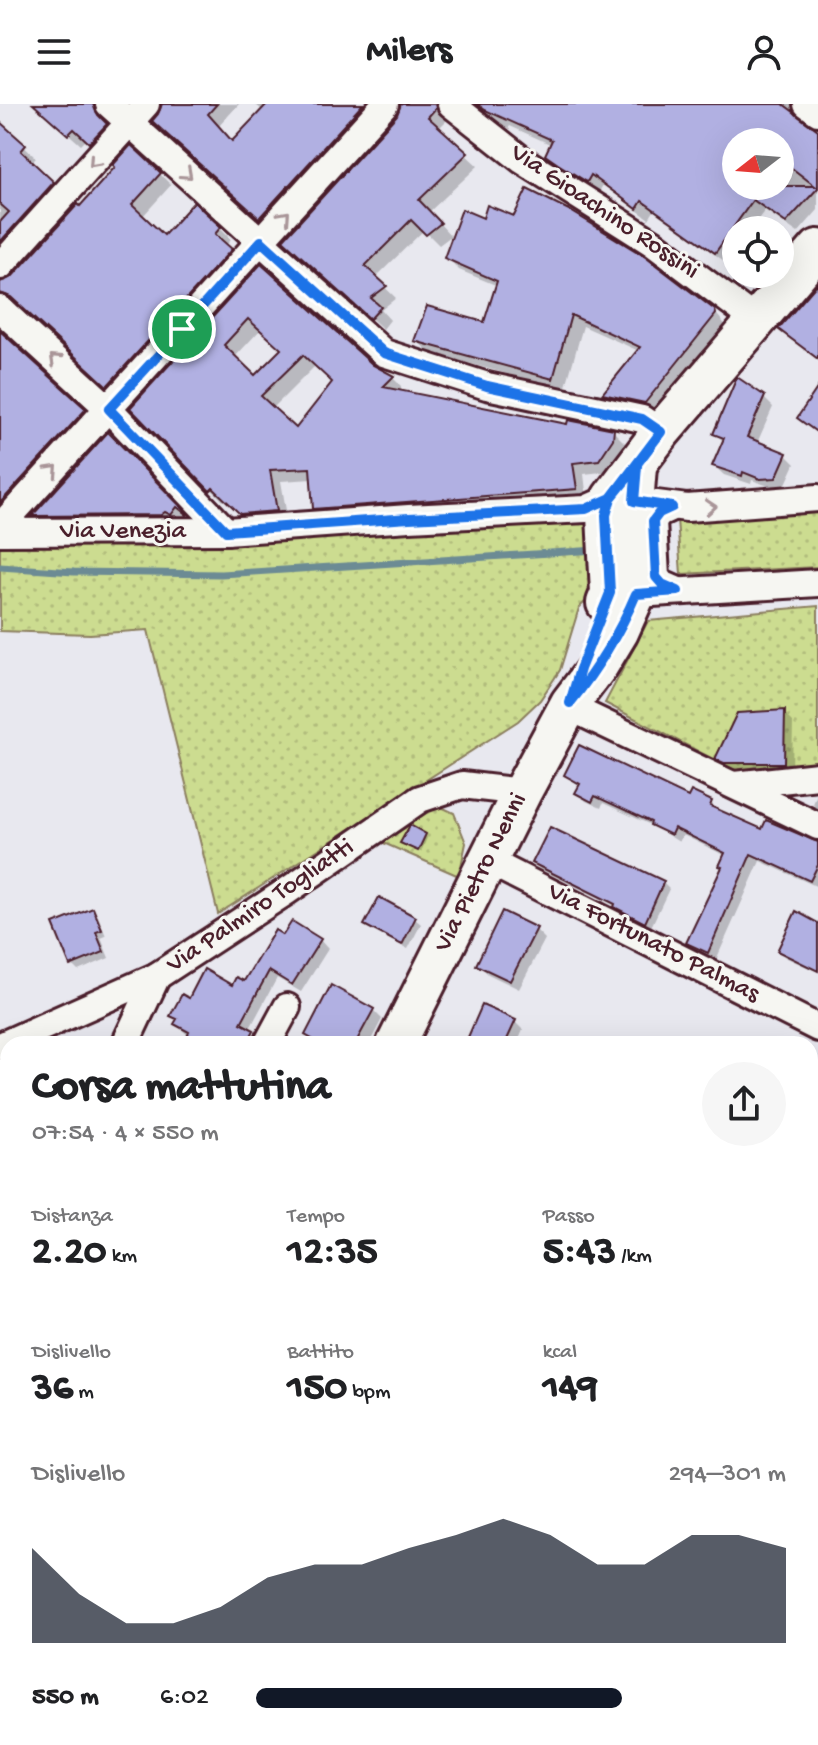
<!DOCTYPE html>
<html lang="it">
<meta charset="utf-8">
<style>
:root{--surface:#fff;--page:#f6f6f6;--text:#202124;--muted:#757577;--accent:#111827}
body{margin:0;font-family:"Gochi Hand",sans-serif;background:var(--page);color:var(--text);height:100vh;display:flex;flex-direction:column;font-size:30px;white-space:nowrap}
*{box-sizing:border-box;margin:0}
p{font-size:26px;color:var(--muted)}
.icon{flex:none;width:44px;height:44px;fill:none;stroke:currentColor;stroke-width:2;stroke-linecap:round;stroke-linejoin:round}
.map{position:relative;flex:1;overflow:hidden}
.sheet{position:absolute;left:0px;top:932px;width:818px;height:710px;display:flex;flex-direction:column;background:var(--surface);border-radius:24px 24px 0 0;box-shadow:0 8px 32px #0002}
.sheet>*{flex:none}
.needle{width:52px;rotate:253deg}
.fabs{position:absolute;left:722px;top:24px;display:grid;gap:16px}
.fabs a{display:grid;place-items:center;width:72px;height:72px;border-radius:50%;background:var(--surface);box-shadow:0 8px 32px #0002;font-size:40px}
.pin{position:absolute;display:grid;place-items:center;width:68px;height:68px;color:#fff;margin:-34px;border:4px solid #fff;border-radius:50%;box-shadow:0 2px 8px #0007}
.round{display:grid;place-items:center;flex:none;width:84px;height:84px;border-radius:42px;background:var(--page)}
.head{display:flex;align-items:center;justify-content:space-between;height:136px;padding:0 32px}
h1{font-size:44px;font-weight:800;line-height:60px}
.stats{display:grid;grid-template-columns:repeat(3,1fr);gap:12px;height:136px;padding:8px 32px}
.stats div{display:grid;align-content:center}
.stats b{font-size:40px;font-weight:800}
.stats small{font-size:22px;font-weight:400}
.stats p{font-size:22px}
.chart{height:224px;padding:16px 32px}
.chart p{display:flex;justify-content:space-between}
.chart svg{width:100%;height:144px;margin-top:8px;fill:var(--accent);opacity:.7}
ul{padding:0 32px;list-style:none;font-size:26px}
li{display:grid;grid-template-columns:128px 96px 1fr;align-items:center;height:60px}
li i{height:20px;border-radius:10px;background:var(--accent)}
header{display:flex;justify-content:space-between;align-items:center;height:104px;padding:0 32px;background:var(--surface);font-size:36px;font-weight:800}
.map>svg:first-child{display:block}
.grass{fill:url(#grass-dots);stroke:#8b7e5e;stroke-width:2}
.shadow{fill:#0003;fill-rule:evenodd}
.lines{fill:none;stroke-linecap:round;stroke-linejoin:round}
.stream{stroke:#6c8b94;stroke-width:7}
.building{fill:#b1b0e2;stroke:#4a1f2b;stroke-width:2;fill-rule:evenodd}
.street-casing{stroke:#4a1f2b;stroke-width:32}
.secondary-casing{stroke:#4a1f2b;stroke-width:44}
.street{stroke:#f6f6f2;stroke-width:26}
.secondary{stroke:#f6f6f2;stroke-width:38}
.oneway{stroke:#a99598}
.route-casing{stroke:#fff;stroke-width:16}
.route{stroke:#1a73e8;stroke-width:10}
.labels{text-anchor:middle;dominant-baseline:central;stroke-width:6;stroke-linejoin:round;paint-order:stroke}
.street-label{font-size:26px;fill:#4a1f2b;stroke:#f6f6f2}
</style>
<header><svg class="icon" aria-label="menu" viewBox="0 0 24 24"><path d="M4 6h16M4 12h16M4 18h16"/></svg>Milers<svg class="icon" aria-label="person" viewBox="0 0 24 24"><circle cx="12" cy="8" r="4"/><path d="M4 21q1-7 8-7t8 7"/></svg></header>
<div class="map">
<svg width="818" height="1641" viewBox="0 0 818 1641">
<defs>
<pattern id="grass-dots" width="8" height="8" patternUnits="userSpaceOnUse" patternTransform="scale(2)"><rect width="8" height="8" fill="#ccdc90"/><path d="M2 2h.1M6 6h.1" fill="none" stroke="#b1bc7c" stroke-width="1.8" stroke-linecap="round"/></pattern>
</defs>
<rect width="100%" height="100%" fill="#e8e8ef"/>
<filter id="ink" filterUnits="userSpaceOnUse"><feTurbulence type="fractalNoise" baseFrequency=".0125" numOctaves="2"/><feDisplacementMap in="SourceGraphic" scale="16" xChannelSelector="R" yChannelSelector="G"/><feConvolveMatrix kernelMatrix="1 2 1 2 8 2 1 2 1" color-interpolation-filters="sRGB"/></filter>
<g filter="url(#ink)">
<g class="grass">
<path d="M818,406V463L681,470L677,415Z"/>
<path d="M586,416L594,423L599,483L579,504L560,566L540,596L518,617L218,810L148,526L90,530L0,527V434Z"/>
<path d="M818,502V658L738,668L605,599L648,517Z"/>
<path d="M435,700L454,709L466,739L459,772L379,737Z"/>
<path d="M0,1398H8V1634H28L25,1641H0Z"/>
<path d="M73,1634H758L777,1641H71Z"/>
</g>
<g class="shadow">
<path d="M35,0H109L104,8V18L117,32L102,49L87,35L81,41Z"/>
<path d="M163,0H239L218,23L233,40L263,7L255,0H385L272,124L166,28Z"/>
<path d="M401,0H452L447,16L438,25L478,62L429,108L451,132L439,141L424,126L375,174L396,194L381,206L390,216L383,225L297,147L399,12Z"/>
<path d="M477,0H801L793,11L818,26V106L798,129L765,106L750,126H736V146L727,159L654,107L649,115L603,81L599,88L572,71L548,50L552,41L510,22L508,25ZM736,38H780V82H736Z"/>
<path d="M0,20L36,54L31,59L64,90L0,162Z"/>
<path d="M160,70L171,81L142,113L165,133L220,124L231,136L225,142L241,157L120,291L25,204L15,200L0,205V179L13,174L80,105Z"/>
<path d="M447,153L714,207L727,223L657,310L616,302L604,290L639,247L583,222L565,286L429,248L416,236L485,221L498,182L459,166Z"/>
<path d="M262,162L372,263L389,270L401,282V288L568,323L613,327L625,339L624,347L611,367L584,370L587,396L327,416L315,404L313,375L281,377L288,418L253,421L226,394L223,397L133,304ZM261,225L283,246L255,274L234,254ZM316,261L335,279L296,327L272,305Z"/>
<path d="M0,229L95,318L0,423Z"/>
<path d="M764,294L773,303L757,339L786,351L795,360L785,382L771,383L752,376L751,380L724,371L714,362L724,338L715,329Z"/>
<path d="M109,330L187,412L181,419L43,420L35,412Z"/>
<path d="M784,609L793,618L792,667L735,668L718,655Z"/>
<path d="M566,671L711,699L719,707L763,728L818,738V783L760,757L716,856L696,847L688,838L724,764L726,752L683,731L679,738L655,723L603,699L601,704L586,697L578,689L581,683Z"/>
<path d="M817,690H818V706L813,700Z"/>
<path d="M551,725L663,779L669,785L651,823L622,808L616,802L540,765L534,759Z"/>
<path d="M425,731L427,734L421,748L405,741Z"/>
<path d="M380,796L415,815L421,820L408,845L372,826L367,820Z"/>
<path d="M93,806L98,812L106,832L101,834L109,854L78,867L72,861Z"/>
<path d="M503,810L536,826L545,835L519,885L488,870L479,861Z"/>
<path d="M818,821V868L785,853L780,847Z"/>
<path d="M284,834L320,836L328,845L301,888L277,874L249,926L261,936L259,940H197L176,920L178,917L173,912L190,896L244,879Z"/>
<path d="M373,906L382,915L369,940H316L307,931Z"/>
<path d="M515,918L523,926L517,940H467Z"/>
<path d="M702,935L714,940H699Z"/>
<path d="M810,957L818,961V1012L810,1030Z"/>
<path d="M0,1091L8,1095V1138L3,1136L0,1143Z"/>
<path d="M818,1113V1158L810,1154V1128Z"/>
<path d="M810,1234L818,1238V1306L810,1325Z"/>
<path d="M0,1312H8V1376L0,1368Z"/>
<path d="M810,1394L818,1398V1439L810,1436Z"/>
<path d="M810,1513L818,1517V1557L810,1553Z"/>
</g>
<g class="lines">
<path class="stream" d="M0,463L74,468L221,470L597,446"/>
</g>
<g class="building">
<path d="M33,0H93L98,11L107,20L89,39L74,25L68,31Z"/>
<path d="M162,0H217L208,10L232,37L267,0H363L259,114L152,17L158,10Z"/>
<path d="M401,0H435L436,4L428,13L468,49L419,96L441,119L426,131L411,116L365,162L387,182L371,194L381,203L370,215L283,136L397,11Z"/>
<path d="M477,0H783L818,26V84L786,119L753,96L715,149L642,97L637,105L591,71L587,78L558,60L545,51L552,36L485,6ZM736,38H780V55L815,82H736Z"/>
<path d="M0,18L26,41L21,47L54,78L0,138V118L9,108L0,100Z"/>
<path d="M131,41L161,69L132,101L164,131L194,98L221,123L215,130L232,145L107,282L11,193L0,189V178L12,173L78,100L80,102L115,63L113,61Z"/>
<path d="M527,85L569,106L644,152L715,206L716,210L645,299L602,290L640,243L571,211L553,275L414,237L427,202L484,218L497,177L444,154L462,105L483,114L487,101L514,112Z"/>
<path d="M261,160L373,261L394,272L383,283L567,320L568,316L614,325L613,335L599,356L573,359L577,385L313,405L310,364L270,366L277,407L240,410L213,384L210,387L130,304ZM248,215L281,245L255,271L224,241ZM303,251L332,278L296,324L261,292Z"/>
<path d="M818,179V255L778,225Z"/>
<path d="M0,227L86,305L0,399Z"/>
<path d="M737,273L765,292L747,333L787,349L776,374L760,375L743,368L742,372L712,362L724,334L713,330Z"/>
<path d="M818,283V329L797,314Z"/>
<path d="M108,328L188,410L187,411L177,403L171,411L165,408L161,411L32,412Z"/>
<path d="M785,606L784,659H724L715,655L737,609Z"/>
<path d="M579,641L688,693L691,687L712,697L710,702L762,725L766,716L818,738V761L810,777L751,750L708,849L686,839L722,763L719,762L725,749L674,724L671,731L650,721L651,718L595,692L592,698L575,689L580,680L564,671Z"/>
<path d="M410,721L426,730L418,747L400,739Z"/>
<path d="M550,723L664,777L645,819L614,803L615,800L532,759Z"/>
<path d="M379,793L416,813L402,841L364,821Z"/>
<path d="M93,804L102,826L96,828L104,848L70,862L53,820Z"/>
<path d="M502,807L537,824L510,877L476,861Z"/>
<path d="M796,807L818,819V867L777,847Z"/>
<path d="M292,817L321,835L292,881L269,867L241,919L254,926L247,940H200L187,933L189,928L174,920L177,915L170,912L182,890L189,894L204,865L232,881L236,873L244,877L275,826L283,831Z"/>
<path d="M331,881L374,905L355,940H321L305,931Z"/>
<path d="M482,901L516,916L505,940H465Z"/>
</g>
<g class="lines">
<defs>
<g id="street">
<path d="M109,0L384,249L487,282L642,315L661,328"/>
<path d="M451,0L522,56L653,139L758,218"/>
<path d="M807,0L818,8"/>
<path d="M0,162L146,0"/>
<path d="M0,205L109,305L226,427"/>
<path d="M672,403L659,409L653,417L656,473L662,480L678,487"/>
<path d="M0,423L385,0"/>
<path d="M0,428L226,427L409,414L586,405L611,394L687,404L818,394"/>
<path d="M636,490L818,479"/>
<path d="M570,599L582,609L818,722"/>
<path d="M734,681L818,672"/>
<path d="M488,757L818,924"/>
<path d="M125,940L157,872"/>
<path d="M267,940L287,903"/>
<path d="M0,942L157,872L287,787L420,695L462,681L522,688"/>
<path d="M810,1042L818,1023"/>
<path d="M810,1190L818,1193"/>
<path d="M0,1202L8,1185"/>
<path d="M0,1269L8,1274"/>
<path d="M810,1479L818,1482"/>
</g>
<g id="secondary">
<path d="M606,499L610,489L606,411L611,394L661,328L818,145"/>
<path d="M396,940L522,688L570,599L599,561L619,528L636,490L633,413L637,362"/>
<path d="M44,1641L46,1634"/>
</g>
</defs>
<use href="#street" class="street-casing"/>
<use href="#secondary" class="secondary-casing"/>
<use href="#street" class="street"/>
<use href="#secondary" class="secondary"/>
</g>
<defs><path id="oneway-chevron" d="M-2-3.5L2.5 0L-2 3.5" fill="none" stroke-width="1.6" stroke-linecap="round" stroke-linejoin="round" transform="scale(2)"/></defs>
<g class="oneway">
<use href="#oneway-chevron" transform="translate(94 58) rotate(132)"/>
<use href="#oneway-chevron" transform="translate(187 70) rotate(42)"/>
<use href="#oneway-chevron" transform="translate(285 112) rotate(-48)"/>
<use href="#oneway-chevron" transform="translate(55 255) rotate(-137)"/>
<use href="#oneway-chevron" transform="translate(53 366) rotate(-47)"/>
<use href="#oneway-chevron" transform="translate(711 403) rotate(-4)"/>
</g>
</g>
<g class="lines" filter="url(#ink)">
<defs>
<path id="route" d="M182,225L261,137L384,249L487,282L642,315L661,328L611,394L606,411L610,489L580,565L570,599C597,565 619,530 636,490L678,487L662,480L656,473L653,417L659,409L672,403L634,397L637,362L611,394L586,405L409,414L226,427L109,305L182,225"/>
</defs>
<use href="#route" class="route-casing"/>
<use href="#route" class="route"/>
</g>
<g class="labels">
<g class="street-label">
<text transform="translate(604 109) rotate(34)">Via Gioachino Rossini</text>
<text x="123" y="428">Via Venezia</text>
<text transform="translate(482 769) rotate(-63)">Via Pietro Nenni</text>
<text transform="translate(261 803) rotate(-34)">Via Palmiro Togliatti</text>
<text transform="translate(653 840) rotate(27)">Via Fortunato Palmas</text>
</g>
</g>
</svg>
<div class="fabs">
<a><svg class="needle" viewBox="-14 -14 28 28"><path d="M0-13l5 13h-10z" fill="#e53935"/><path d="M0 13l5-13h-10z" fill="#757577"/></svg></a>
<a><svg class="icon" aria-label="locate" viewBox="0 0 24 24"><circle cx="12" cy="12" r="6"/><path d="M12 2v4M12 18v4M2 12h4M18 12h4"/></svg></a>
</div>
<div class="pin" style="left:182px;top:225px;background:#1e9e55"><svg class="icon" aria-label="arrive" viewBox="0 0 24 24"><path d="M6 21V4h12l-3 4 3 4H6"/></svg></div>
<section class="sheet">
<div class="head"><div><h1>Corsa mattutina</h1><p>07:54 · 4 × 550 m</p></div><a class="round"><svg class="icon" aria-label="share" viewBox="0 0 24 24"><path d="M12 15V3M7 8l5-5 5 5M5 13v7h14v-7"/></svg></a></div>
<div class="stats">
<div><p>Distanza</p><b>2.20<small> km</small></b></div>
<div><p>Tempo</p><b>12:35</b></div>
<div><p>Passo</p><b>5:43<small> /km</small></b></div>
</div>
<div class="stats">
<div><p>Dislivello</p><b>36<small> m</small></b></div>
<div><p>Battito</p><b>150<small> bpm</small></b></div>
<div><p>kcal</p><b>149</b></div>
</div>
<div class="chart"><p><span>Dislivello</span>294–301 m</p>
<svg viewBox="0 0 160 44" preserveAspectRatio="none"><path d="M0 44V15L10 29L20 38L30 38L40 33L50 24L60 20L70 20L80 15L90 11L100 6L110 11L120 20L130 20L140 11L150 11L160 15V44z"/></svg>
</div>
<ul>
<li><b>550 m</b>6:02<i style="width:69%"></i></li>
</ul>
</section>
</div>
